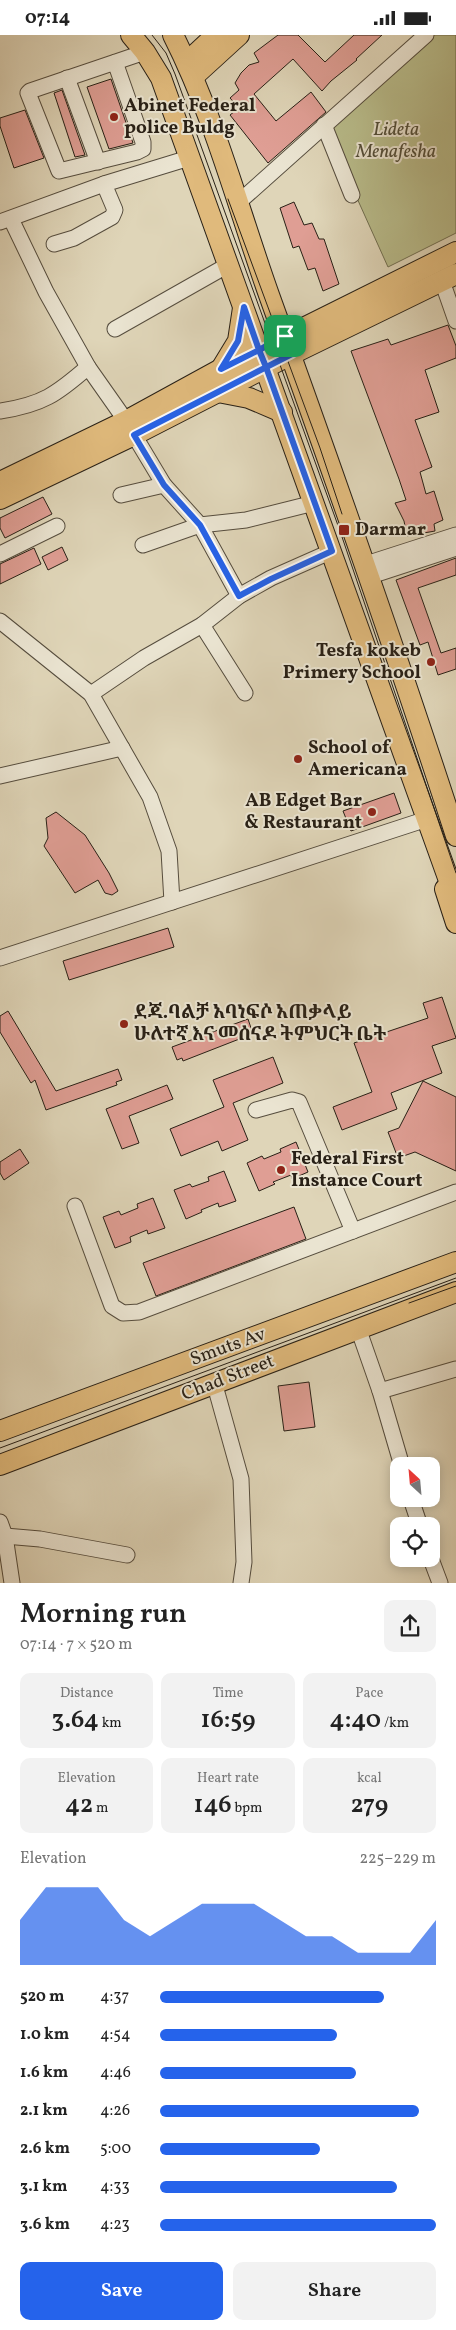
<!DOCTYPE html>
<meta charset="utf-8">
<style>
:root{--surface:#fff;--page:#f2f2f2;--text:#222;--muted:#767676;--accent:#2563eb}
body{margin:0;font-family:Vollkorn,"Noto Serif Ethiopic",serif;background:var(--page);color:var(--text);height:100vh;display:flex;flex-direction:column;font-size:19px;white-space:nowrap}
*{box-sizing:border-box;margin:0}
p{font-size:16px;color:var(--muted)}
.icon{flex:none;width:28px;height:28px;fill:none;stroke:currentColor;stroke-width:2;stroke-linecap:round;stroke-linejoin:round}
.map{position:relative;height:1548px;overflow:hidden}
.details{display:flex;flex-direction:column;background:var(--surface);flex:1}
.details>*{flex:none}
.needle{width:32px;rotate:334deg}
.fabs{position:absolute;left:390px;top:1422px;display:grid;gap:10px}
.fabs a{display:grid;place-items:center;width:50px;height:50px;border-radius:10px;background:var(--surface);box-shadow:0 2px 12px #0003;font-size:25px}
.pin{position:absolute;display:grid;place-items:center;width:42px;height:42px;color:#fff;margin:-21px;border-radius:10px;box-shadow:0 2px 8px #0006}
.round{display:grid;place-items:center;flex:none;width:52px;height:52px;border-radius:10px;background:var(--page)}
.summary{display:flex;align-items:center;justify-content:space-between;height:85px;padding:0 20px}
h1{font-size:28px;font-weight:600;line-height:38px}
.figures{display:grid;grid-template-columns:repeat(3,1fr);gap:8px;height:85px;padding:5px 20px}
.figures div{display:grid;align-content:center;border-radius:10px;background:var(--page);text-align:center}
.figures b{font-size:25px;font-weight:600}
.figures small{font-size:14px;font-weight:400}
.figures p{font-size:14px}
.chart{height:140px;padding:10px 20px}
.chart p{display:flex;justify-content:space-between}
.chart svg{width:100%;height:90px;margin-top:5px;fill:var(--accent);opacity:.7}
.action{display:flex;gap:10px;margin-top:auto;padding:10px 20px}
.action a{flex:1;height:58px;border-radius:10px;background:var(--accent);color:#fff;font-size:20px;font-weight:600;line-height:58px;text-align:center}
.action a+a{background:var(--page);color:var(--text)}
ul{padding:0 20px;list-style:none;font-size:16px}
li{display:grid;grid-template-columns:80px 60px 1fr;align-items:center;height:38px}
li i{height:12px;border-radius:6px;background:var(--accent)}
.status{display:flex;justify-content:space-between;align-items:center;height:35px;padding:0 25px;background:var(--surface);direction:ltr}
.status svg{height:14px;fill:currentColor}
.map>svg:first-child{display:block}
.green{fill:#b8bb8a;stroke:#706e50}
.building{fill:#df9e94;stroke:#282016}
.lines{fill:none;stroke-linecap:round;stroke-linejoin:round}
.minor-casing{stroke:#564d3e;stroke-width:17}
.major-casing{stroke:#282016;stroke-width:22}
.minor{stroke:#eae4d1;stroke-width:15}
.major{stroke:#e0ba7c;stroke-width:20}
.tram{stroke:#282016;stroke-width:1}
.route-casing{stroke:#fff;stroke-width:10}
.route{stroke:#2563eb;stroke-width:6}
.poi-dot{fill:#8f2418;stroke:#eae4d1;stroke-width:2}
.labels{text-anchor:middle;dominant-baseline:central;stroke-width:4;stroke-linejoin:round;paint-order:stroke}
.poi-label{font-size:19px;font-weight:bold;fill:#282016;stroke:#eae4d1;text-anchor:start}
.park-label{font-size:19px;font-style:italic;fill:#534e39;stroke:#eae4d1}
.street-label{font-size:19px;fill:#282016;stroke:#eae4d1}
</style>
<div class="status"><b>07:14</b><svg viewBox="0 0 49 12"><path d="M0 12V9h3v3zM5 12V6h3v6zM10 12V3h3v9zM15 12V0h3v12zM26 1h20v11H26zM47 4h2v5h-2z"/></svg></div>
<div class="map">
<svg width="456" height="1548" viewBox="0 0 456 1548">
<rect width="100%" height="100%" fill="#dfd5b8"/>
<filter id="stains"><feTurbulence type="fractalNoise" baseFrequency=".004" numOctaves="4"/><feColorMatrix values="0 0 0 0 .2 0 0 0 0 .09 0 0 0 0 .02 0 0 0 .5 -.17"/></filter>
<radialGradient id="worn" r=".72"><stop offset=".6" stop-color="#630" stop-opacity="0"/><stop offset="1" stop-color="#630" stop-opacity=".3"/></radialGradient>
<path class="green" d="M428,0H456V198L388,232L324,90Z"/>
<g class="building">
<path d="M278,0H298L325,27L354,0H382L356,24L357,25L331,46L322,56L293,24L254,59L276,86L311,57L326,77L268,128L230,80L239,73L230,63L239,55L235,48L241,38L249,30L259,27L254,18Z"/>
<path d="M111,44L133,108L109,114L87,52Z"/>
<path d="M62,55L85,120L75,122L54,58Z"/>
<path d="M25,75L44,123L14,133L0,91V83Z"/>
<path d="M294,167L304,190L312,188L319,204H324L339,249L323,256L315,233L308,235L299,211L293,213L280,173Z"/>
<path d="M448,290L456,311V323L425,335L439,377L415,385L432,432L420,437L426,459L434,456L443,485L434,489L435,496L407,501L404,486L395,468L406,465L399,444L351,316L388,304L391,310Z"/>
<path d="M43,462L52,479L5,503L0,493V483Z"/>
<path d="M62,512L68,525L48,535L42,522Z"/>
<path d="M34,513L41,529L0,549V529Z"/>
<path d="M456,523V540L418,553L441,618L456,613V634L438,640L428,607L420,610L396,545Z"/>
<path d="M394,758L401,778L351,796L343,776Z"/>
<path d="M56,777L85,800L109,838L118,856L112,860L105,858L98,845L75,858L44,811L48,803L46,783Z"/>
<path d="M168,893L174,912L69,945L63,926Z"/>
<path d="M442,962L456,1003L432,1011L442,1038L391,1058L397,1074L342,1095L333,1072L372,1057L354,1008L428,983L423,968Z"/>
<path d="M8,976L56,1056L118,1034L122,1045L116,1047L117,1050L46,1075L35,1045L31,1048L0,997V981Z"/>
<path d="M248,984L252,996L246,999L247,1001L183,1026L182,1023L177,1025L172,1012Z"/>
<path d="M273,1022L283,1048L233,1068L248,1105L222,1116L218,1106L181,1121L170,1094L224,1072L213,1045Z"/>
<path d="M423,1046L456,1062V1136L415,1117L398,1123L388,1097L399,1093Z"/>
<path d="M167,1050L173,1064L129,1081L139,1108L122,1114L106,1074Z"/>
<path d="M296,1107L308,1137L292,1144L291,1140L273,1147L275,1149L259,1156L247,1128L262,1121L264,1124L281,1117L280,1114Z"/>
<path d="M20,1114L29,1128L4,1145L0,1138V1127Z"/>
<path d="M224,1136L236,1166L219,1172L218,1168L201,1175L202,1177L186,1184L174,1155L190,1149L192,1152L209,1146L208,1142Z"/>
<path d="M153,1163L165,1193L148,1199L147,1195L130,1202L131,1207L115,1213L103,1182L119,1176L121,1180L138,1173L137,1169Z"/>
<path d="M294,1172L306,1204L156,1261L143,1228Z"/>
<path d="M309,1347L315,1392L284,1396L278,1351Z"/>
</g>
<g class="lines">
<defs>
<g id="minor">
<path d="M115,27L143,107V114L137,117L59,136L28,58L30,56L145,17"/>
<path d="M67,43L98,127"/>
<path d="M324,90L352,160"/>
<path d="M239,167L426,0"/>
<path d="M11,184L46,257L88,332"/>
<path d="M0,187L104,149L189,123"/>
<path d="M54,209L74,203L112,182L115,175L104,149"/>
<path d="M442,246L456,286"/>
<path d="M115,294L228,230"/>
<path d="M0,376C42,370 57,359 88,332L126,386"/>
<path d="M134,400L164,450L200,490L239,561"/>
<path d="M121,460L164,450"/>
<path d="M143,510L200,490L246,485L314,468"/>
<path d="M0,519L57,491"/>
<path d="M366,529L456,500"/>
<path d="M371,541L456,513"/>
<path d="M0,586L91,659L150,762L169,816L172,867"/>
<path d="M202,590L245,658"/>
<path d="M91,659L144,623L202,590L239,561L271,543L332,516"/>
<path d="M0,741L122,713"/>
<path d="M0,923L427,784"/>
<path d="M256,1075L292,1065L299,1067L353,1196"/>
<path d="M75,1171L112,1271L123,1278L139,1277L456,1157"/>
<path d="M358,1293L380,1356L402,1431"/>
<path d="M214,1347L241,1444L244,1527L241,1548"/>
<path d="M380,1356L456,1334"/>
<path d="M411,1464L420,1491"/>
<path d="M0,1487L5,1501L12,1548"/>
<path d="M5,1501L40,1504L127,1520"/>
<path d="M431,1524L440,1548"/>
</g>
<g id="major">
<path d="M131,0L145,17L161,43L456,865"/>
<path d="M173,0C215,83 238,173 269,260C334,440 397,619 456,801"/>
<path d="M187,27L216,0"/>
<path d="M193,42L239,0"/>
<path d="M221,334L238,306L243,273"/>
<path d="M218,357L249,363L282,377"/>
<path d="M0,447L126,386L221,334L456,217"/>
<path d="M0,464L134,400L292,319L456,239"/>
<path d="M445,854L456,888"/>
<path d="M0,1396L456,1227"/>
<path d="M0,1430L456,1257"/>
</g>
</defs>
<use href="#minor" class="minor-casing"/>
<use href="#major" class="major-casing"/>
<use href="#minor" class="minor"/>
<use href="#major" class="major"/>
<g class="tram">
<path d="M152,0L166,18L175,39L340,496L456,838"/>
<path d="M228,164L320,413L342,479"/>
<path d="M409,1268L456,1251"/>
<path d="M0,1413L456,1243"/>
</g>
</g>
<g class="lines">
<defs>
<path id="route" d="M285,301L259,315L244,272L238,306L221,334L259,315L266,332L332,516L271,544L239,561L200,490L164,450L134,400C187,373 239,346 292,319L285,301"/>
</defs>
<use href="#route" class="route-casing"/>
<use href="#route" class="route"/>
</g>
<g class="poi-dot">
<circle cx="114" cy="82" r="5"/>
<rect x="338" y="489" width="12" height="12" rx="2.5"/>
<circle cx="431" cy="627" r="5"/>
<circle cx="298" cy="724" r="5"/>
<circle cx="372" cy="777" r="5"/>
<circle cx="124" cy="989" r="5"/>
<circle cx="281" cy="1135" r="5"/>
</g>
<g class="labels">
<g class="poi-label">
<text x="124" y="71">Abinet Federal<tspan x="124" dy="22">police Buldg</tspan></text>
<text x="355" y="495">Darmar</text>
<text x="421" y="616" text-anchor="end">Tesfa kokeb<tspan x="421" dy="22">Primery School</tspan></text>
<text x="308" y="713">School of<tspan x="308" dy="22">Americana</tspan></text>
<text x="362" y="766" text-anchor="end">AB Edget Bar<tspan x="362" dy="22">&amp; Restaurant</tspan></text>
<text x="134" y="978">ደጃ.ባልቻ አባነፍሶ አጠቃላይ<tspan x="134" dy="22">ሁለተኛ እና መሰናዶ ትምህርት ቤት</tspan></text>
<text x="291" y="1124">Federal First<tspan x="291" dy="22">Instance Court</tspan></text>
</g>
<g class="park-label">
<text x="396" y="95">Lideta<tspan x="396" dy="22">Menafesha</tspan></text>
</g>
<g class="street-label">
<text transform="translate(228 1312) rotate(-20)">Smuts Av</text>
<text transform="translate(228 1343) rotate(-21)">Chad Street</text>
</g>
</g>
<rect width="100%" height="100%" filter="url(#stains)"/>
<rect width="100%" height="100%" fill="url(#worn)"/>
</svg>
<div class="fabs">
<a><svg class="needle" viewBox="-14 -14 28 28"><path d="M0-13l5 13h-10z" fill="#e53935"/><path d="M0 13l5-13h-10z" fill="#767676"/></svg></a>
<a><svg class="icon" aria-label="locate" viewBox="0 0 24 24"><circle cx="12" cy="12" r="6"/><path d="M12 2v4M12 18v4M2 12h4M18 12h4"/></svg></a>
</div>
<div class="pin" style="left:285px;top:301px;background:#1e9e55"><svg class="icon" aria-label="arrive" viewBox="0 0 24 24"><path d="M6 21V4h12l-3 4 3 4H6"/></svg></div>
</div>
<section class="details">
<div class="summary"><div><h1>Morning run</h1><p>07:14 · 7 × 520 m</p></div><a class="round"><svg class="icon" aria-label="share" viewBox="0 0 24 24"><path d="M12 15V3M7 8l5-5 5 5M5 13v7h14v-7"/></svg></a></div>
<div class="figures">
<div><p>Distance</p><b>3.64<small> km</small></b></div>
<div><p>Time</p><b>16:59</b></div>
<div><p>Pace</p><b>4:40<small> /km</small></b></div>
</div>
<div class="figures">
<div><p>Elevation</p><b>42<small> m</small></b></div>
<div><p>Heart rate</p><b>146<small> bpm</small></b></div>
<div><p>kcal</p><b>279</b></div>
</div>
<div class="chart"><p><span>Elevation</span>225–229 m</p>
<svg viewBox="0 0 160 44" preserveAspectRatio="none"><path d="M0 44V22L10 6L20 6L30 6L40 22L50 30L60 22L70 14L80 14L90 14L100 22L110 30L120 30L130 38L140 38L150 38L160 22V44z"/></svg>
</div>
<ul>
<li><b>520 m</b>4:37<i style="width:81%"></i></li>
<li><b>1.0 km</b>4:54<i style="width:64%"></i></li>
<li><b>1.6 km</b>4:46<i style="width:71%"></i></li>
<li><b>2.1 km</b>4:26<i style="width:94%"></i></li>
<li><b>2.6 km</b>5:00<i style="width:58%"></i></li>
<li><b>3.1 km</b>4:33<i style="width:86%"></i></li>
<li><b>3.6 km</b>4:23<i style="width:100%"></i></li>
</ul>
<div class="action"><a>Save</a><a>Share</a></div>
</section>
